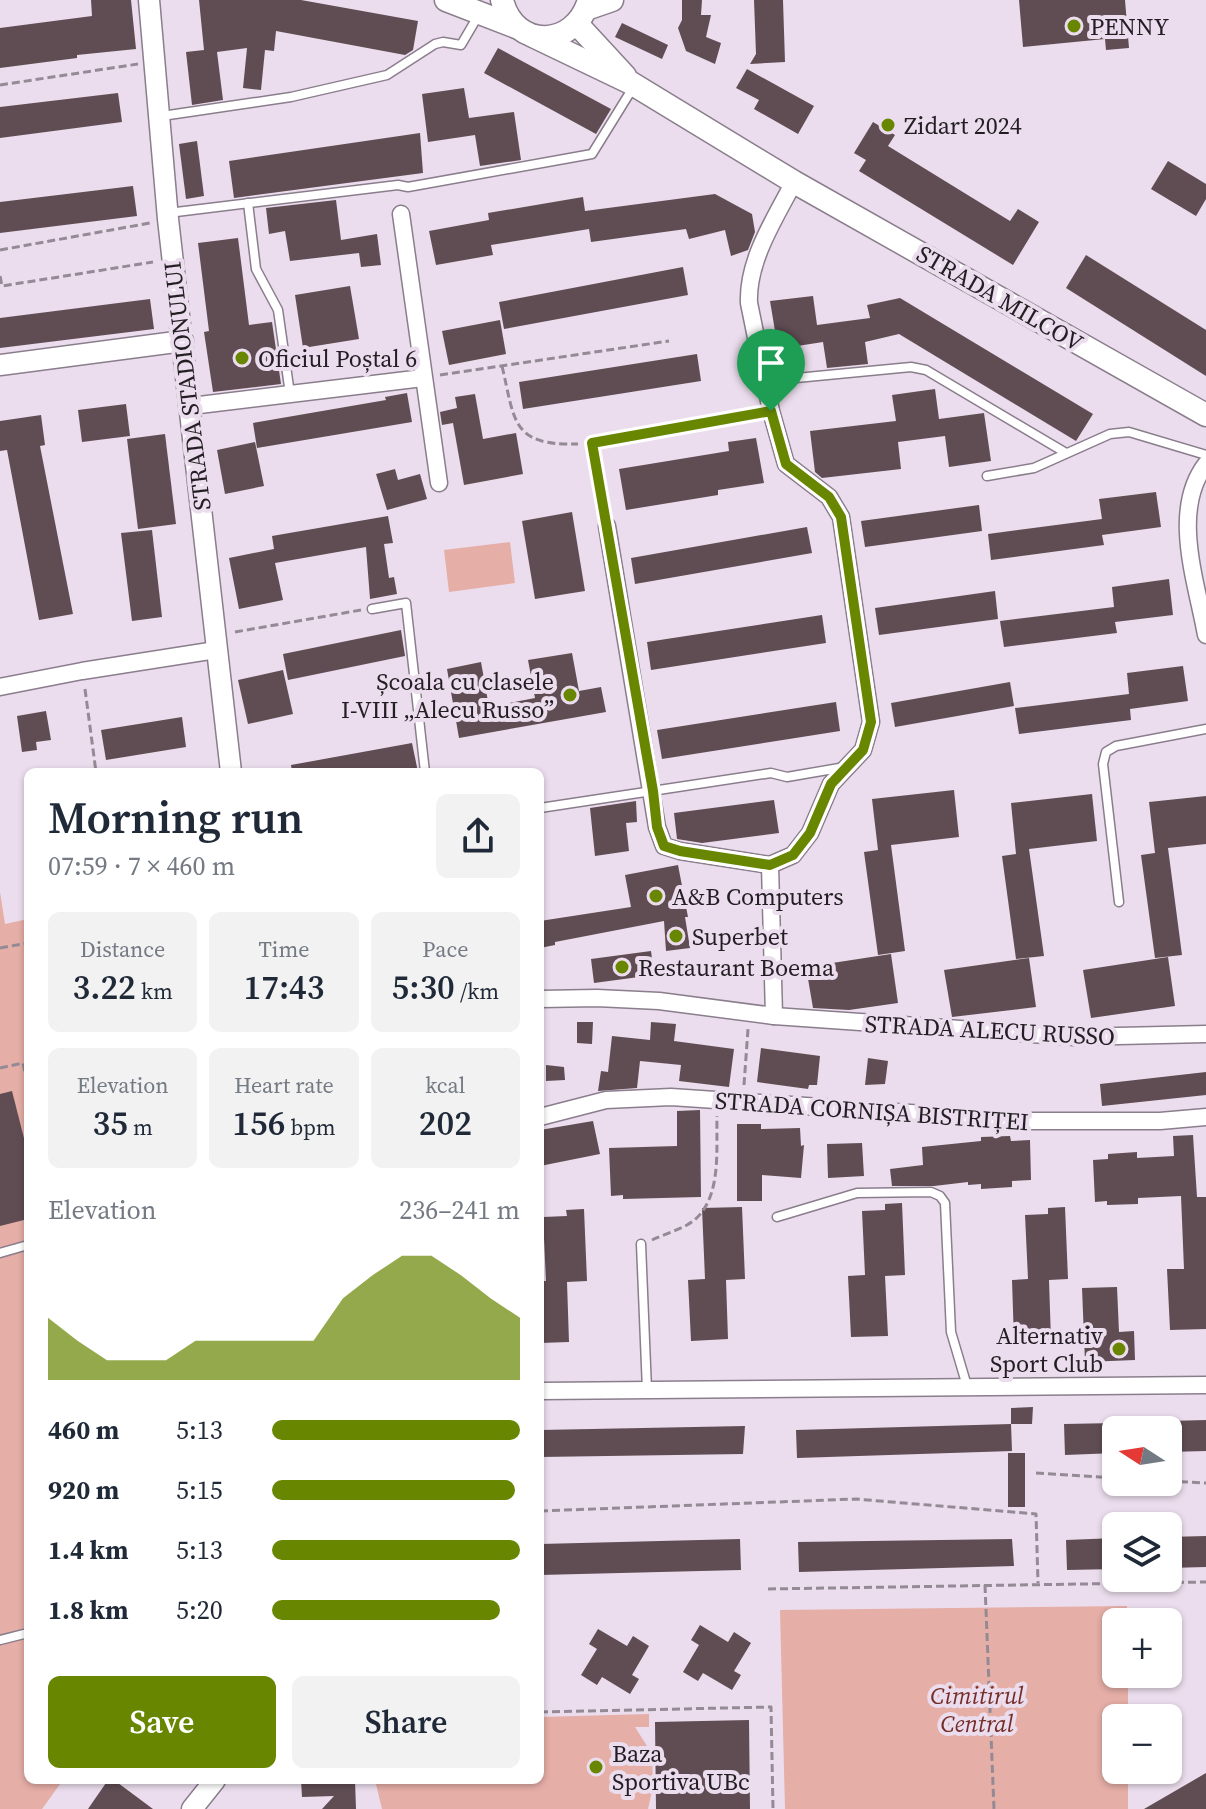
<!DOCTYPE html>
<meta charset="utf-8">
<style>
:root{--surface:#fff;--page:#f2f2f3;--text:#1f2937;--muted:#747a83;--accent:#688600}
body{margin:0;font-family:"Source Serif 4",serif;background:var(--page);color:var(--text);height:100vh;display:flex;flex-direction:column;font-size:30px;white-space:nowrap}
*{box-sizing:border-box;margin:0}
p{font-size:26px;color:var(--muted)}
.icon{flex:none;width:44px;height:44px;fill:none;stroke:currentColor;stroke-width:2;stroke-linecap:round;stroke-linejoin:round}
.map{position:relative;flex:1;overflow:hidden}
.side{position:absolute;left:24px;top:768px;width:520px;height:1016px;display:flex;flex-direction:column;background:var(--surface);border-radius:12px;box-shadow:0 2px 6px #0004}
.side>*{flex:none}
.needle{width:52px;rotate:282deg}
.fabs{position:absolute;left:1102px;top:1416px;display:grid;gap:16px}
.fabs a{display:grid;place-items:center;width:80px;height:80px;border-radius:12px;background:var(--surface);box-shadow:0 2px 6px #0004;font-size:40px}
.pin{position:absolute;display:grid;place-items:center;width:68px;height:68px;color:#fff;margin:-82px -34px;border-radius:50% 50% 50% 0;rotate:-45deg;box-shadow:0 0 8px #0007}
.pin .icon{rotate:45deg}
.round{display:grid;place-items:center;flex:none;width:84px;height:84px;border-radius:12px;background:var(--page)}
.headline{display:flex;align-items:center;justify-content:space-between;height:136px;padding:0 24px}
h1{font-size:44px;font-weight:600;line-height:60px}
.figures{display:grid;grid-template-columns:repeat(3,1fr);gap:12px;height:136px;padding:8px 24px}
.figures div{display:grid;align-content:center;border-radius:12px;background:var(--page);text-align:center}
.figures b{font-size:34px;font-weight:600}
.figures small{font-size:22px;font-weight:400}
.figures p{font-size:22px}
.chart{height:224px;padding:16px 24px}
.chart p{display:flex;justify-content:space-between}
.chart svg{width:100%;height:144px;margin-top:8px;fill:var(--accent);opacity:.7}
.action{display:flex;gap:16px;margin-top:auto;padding:16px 24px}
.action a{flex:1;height:92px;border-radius:12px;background:var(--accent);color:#fff;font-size:32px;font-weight:600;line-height:92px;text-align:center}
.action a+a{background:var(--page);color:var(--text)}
ul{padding:0 24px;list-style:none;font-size:26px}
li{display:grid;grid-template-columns:128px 96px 1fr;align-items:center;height:60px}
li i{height:20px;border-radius:10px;background:var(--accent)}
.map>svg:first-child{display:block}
.green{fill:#e5aea7}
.building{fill:#604d54}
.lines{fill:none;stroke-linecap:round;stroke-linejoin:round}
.service-casing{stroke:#8a7d8c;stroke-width:11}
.minor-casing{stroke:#8a7d8c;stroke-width:19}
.tertiary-casing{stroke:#8a7d8c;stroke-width:23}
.secondary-casing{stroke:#8a7d8c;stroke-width:25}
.path{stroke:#948a95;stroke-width:3;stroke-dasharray:8 4;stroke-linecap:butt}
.service{stroke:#fff;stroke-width:8}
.minor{stroke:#fff;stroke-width:16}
.tertiary{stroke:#fff;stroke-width:20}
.secondary{stroke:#fff;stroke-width:22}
.route-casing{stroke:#fff;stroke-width:16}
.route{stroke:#688600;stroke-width:10}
.poi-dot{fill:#688600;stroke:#ebdded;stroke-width:3}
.labels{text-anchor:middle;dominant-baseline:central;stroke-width:8;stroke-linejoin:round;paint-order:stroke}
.poi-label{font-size:24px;fill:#231e23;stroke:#ebdded;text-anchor:start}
.street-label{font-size:24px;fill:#231e23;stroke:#ebdded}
.park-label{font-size:24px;font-style:italic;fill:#752d28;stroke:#ebdded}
</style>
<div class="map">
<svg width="1206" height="1809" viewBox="0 0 1206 1809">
<rect width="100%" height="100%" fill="#ebdded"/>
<g class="green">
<path d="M510,542L515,583L449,592L444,550Z"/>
<path d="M0,892L5,924L28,919V1780H63L42,1809H0Z"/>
<path d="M1127,1606V1622H1116V1674H1128V1718H1116V1770H1128V1809H785L780,1610Z"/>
<path d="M649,1714V1727H635L652,1754L653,1787L648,1809H382L375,1780H540V1717Z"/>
</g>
<g class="building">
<path d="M91,0H131L136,49L77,55V58L0,68V28L92,16Z"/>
<path d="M199,0H301L418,21L413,50L405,55L276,31L274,51L265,50L261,90L243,88L247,48L217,52L223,100L192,105L186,52L204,50Z"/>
<path d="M682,0H702L701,15H711L706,37L721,43L715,64L686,51L678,28L682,20Z"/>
<path d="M754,0H783L785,62L750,64L756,54Z"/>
<path d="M1019,0H1125L1129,48L1106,50L1105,39L1023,47Z"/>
<path d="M622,23L668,45L662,59L615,37Z"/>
<path d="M498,48L611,109L596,134L484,73Z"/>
<path d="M747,69L814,106L798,134L754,109L759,100L736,88Z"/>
<path d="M464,88L469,118L514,112L521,160L480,166L475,135L428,142L422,94Z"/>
<path d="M118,93L122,122L0,138V107Z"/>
<path d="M873,122L895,135L888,146L1010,221L1018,209L1039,222L1013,265L859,171L866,160L854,153Z"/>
<path d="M420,133L423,173L234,198L229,161Z"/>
<path d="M197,141L204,196L186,199L179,144Z"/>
<path d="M1168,161L1206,184V199L1196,216L1151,189Z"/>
<path d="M133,186L137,216L0,233V202Z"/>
<path d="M715,194L752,214L755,232L748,250L731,256L725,230L689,239L686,229L591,242L589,229L491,245L493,255L436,265L429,231L489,220L488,213L583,197L585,211Z"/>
<path d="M336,200L341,240L377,234L381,265L361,267L359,253L290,261L285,231L269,234L266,208Z"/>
<path d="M238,238L249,325L272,322L281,384L213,392L204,332L209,331L198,243Z"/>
<path d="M1086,255L1206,330V376L1066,288Z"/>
<path d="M683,267L688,295L504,329L499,302Z"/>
<path d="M350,286L359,339L303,348L295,295Z"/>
<path d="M813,296L817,325L870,318L867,305L900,298L1093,414L1076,441L899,334L865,342L868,364L827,368L823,342L778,349L770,301Z"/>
<path d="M150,299L154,329L0,348V318Z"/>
<path d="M500,320L506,354L449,365L442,331Z"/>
<path d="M697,354L701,381L523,409L519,382Z"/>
<path d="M935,389L939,419L984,413L991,461L949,467L945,436L898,442L901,469L822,478L815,472L810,431L896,421L892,395Z"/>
<path d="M407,393L412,422L257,448L253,423L386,400L385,397Z"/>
<path d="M475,394L483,439L516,433L523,474L464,485L453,423L442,425L440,412L457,408L455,397Z"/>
<path d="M126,404L130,436L82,442L78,410Z"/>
<path d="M41,415L45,445L40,446L73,614L39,620L7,450L0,451V421Z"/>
<path d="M165,434L176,524L138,529L127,439Z"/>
<path d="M756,438L764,483L718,490V495L626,510L619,469L729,451L728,442Z"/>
<path d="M255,442L264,486L225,494L217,450Z"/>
<path d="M395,469L398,480L420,474L427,499L387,510L376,474Z"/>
<path d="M1156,492L1161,527L1102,535L1104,545L991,560L988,534L1102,519L1099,499Z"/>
<path d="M979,505L982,531L865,547L861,521Z"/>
<path d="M572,512L585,591L535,599L522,521Z"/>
<path d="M388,516L393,543L384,544L389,578L394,577L397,594L370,599L366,547L275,563L283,600L239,609L229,558L274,549L272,536Z"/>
<path d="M807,527L812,553L635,584L631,558Z"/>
<path d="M152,530L162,617L132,621L121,533Z"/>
<path d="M1169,579L1173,615L1115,622L1117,633L1004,647L1000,621L1114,607L1112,587Z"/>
<path d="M995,591L998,619L879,635L875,608Z"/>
<path d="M822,615L826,643L651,670L647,642Z"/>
<path d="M401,630L405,656L288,680L283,654Z"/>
<path d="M572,653L579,691L601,687L606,712L459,738L447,669L481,662L489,707L535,698L528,660Z"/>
<path d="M1183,666L1188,701L1130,709L1131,720L1019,734L1015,708L1129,694L1127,673Z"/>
<path d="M283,670L293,714L248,724L238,680Z"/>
<path d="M1010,682L1014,706L895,727L891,703Z"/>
<path d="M836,702L840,731L662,759L657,730Z"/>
<path d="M46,711L51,740L36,742L37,750L22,752L17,716Z"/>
<path d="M182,717L186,747L106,760L101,730Z"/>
<path d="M412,743L418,772H292L291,765Z"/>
<path d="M954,790L959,837L891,845L905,951L878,955L864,852L878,850L872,799Z"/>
<path d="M1092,794L1097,841L1029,849L1044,956L1016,959L1002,856L1016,854L1011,803Z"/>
<path d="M1206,796V844L1168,848L1182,955L1155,958L1141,855L1155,853L1149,802Z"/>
<path d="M774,800L779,833L702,843L677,839L674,813Z"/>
<path d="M636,801L637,822L626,823L629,851L595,856L590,808Z"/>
<path d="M678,865L688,917H685L690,948L666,951L664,921L555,942V945L540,948V921L631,907L625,875Z"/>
<path d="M651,951L654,975L594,983L591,959Z"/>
<path d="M891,954L898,1003L849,1010L813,1008L806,967Z"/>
<path d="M1168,957L1175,1006L1091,1018L1083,970Z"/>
<path d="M1029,958L1036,1007L952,1017L944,970Z"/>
<path d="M577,1022H593L592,1044L577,1043Z"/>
<path d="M651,1022L676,1024L674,1041L734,1049L729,1087L679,1081L681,1065L640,1061L637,1088L598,1091L601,1071L608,1072L612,1036L650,1040Z"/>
<path d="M761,1048L820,1056L817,1085H809L808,1089L757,1082Z"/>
<path d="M868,1058L888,1061L885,1084L865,1085Z"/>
<path d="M546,1065L564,1067L565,1080L546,1081Z"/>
<path d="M1206,1072V1095L1102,1106L1100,1084Z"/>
<path d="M12,1091L28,1154V1219L0,1226V1094Z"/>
<path d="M700,1110L701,1197L623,1199V1195L611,1196L609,1148L677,1146V1111Z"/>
<path d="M593,1121L600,1154L540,1166V1130Z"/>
<path d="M737,1124H761V1129L800,1128L801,1146L804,1145L801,1178L762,1175V1201H737Z"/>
<path d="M1193,1135L1197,1197H1206V1329L1170,1330L1167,1269H1184L1181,1196L1138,1198V1204L1107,1205V1201L1095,1202L1093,1160L1108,1159V1154L1137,1152V1158L1174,1156L1173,1136Z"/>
<path d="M1010,1136L1011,1141L1030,1140L1031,1180L1012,1181V1187L981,1189V1184L968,1185V1182L934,1186H892L890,1169L923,1165L922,1147L981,1141V1137Z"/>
<path d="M862,1143L864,1176L828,1178L827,1144Z"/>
<path d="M902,1203L905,1275L885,1276L888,1336L851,1337L848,1276L865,1275L862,1211L885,1210V1204Z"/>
<path d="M742,1207L745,1279L726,1280L728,1339L691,1341L688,1280L705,1279L702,1208Z"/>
<path d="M1065,1207L1068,1279L1049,1280L1051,1340L1014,1341L1012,1280L1028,1279L1025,1215L1048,1214V1208Z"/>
<path d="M584,1209L587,1281L567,1282L569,1342L540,1343V1281H546L543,1217L567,1216L566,1210Z"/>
<path d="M1117,1287L1119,1332L1134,1331L1135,1360L1085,1362L1082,1288Z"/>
<path d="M1033,1407L1032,1424H1011V1408Z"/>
<path d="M1206,1420V1451L1168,1452V1421Z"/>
<path d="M1116,1423V1453L1065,1455L1064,1424Z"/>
<path d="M1011,1424L1012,1451L797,1458L796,1430Z"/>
<path d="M745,1426L743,1454L540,1457V1430Z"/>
<rect x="1008" y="1453" width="17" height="54"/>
<path d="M1206,1536V1567L1168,1568V1537Z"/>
<path d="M1116,1538V1569L1067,1570L1066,1540Z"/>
<path d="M740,1539L741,1570L540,1575V1544Z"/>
<path d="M1012,1539L1014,1566L799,1572L798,1542Z"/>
<path d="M700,1625L728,1642L734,1632L751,1643L734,1671L741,1675L732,1690L703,1673L698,1681L683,1672L699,1645L691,1640Z"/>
<path d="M598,1629L627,1646L633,1636L649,1646L632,1675L639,1679L630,1694L602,1677L597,1685L581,1675L597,1649L589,1644Z"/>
<path d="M749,1720L750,1809H656L655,1722Z"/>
<path d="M1206,1773V1809H1144Z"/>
<path d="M108,1780H114L153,1809H88Z"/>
<path d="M301,1780H333V1783L355,1780L356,1809H322L334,1796L302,1797Z"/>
</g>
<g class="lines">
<defs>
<g id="service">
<path d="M162,116L291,97L387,75L435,44L443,42L461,45L478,16"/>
<path d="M248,203L256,269L278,310L290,394"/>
<path d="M168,213L398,185L408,187L592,154L634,86"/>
<path d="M765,381L911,367L926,370L1066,453"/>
<path d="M592,443L770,411"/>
<path d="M987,476L1034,468L1110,434L1129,432L1206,455"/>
<path d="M372,609L406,603L425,772"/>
<path d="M540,808L771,773L787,777L845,767"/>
<path d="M1119,902L1103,764L1106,752L1116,746L1206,729"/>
<path d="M777,1217L857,1193L931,1192L940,1196L945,1203L951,1332L967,1386"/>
<path d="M641,1244L647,1390"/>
<path d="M0,1253L28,1245"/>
<path d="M0,1640L28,1633"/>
</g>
<g id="minor">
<path d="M401,214L439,483"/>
<path d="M191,406L423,378"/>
<path d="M1206,464C1170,511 1197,583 1206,635"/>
<path d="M607,526L657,827L664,846L680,851L770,865"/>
<path d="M0,687L82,671L216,650"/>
<path d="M540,999L597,998L659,1001L774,1016L1075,1037L1206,1034"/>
<path d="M774,1016L770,865L793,855L810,833L831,784L863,750L871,722L841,517L829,497L786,464L771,411L749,303C747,261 775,218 794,182"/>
<path d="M540,1117L606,1100L671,1097L1028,1121H1160L1206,1117"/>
<path d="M540,1391L1206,1385"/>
</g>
<g id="tertiary">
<path d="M149,0L168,219L231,772"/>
<path d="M0,365L183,341"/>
<path d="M192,1809L215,1780"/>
</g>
<g id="secondary">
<path d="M446,0L516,27"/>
<path d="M502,0C514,50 575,49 589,0"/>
<path d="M586,9L612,0"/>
<path d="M577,24L625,76"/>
<path d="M533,36L631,83L794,182L1206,415"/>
</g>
</defs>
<use href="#service" class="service-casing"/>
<use href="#minor" class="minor-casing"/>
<use href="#tertiary" class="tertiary-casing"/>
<use href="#secondary" class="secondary-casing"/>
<g class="path">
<path d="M0,85L138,64"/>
<path d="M0,250L150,223"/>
<path d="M0,276L2,286L153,262"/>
<path d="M502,366C515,421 511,446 578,444"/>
<path d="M440,375L669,341"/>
<path d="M594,457L604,512"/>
<path d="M235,632L361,610"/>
<path d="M85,689L96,772"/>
<path d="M0,948L28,943"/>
<path d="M0,1068L23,1063L28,1088"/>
<path d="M744,1085L748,1029"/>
<path d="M652,1240C663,1235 676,1231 687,1225C723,1205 716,1151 717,1116"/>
<path d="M1036,1473L1116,1478"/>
<path d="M1168,1481L1206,1483"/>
<path d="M540,1511L856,1499L1036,1514L1038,1583"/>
<path d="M985,1585L994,1809"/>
<path d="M768,1589L1206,1582"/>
<path d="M540,1712L771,1707L773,1809"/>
</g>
<use href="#service" class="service"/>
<use href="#minor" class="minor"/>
<use href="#tertiary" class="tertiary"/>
<use href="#secondary" class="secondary"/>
</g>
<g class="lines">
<defs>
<path id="route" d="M771,411L786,464L829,497L841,517L871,722L863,750L831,784L810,833L793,855L770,865L680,851L664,846L657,827L653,791L592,443Z"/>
</defs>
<use href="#route" class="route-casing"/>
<use href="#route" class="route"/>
</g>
<g class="poi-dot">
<circle cx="1074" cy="26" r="8"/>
<circle cx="888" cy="125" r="8"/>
<circle cx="242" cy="358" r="8"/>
<circle cx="570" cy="695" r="8"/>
<circle cx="656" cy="896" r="8"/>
<circle cx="676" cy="936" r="8"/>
<circle cx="622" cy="967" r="8"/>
<circle cx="1119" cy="1349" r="8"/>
<circle cx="596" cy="1767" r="8"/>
</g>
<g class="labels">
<g class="poi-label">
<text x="1090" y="26">PENNY</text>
<text x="904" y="125">Zidart 2024</text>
<text x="258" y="358">Oficiul Poștal 6</text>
<text x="554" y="681" text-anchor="end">Școala cu clasele<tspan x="554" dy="28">I-VIII „Alecu Russo”</tspan></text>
<text x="672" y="896">A&amp;B Computers</text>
<text x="692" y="936">Superbet</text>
<text x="638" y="967">Restaurant Boema</text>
<text x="1103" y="1335" text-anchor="end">Alternativ<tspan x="1103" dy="28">Sport Club</tspan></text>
<text x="612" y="1753">Baza<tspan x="612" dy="28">Sportiva UBc</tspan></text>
</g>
<g class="street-label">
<text transform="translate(1000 298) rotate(30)">STRADA MILCOV</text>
<text transform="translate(187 386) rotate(-97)">STRADA STADIONULUI</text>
<text transform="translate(990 1030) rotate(3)">STRADA ALECU RUSSO</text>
<text transform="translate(872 1111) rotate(4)">STRADA CORNIȘA BISTRIȚEI</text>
</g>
<g class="park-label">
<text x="977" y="1695">Cimitirul<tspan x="977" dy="28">Central</tspan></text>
</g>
</g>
</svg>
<div class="fabs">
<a><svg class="needle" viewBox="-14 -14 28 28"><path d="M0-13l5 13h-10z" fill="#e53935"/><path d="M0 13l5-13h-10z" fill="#747a83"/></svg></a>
<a><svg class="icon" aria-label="layers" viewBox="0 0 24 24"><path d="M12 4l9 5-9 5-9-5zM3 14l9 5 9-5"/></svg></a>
<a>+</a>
<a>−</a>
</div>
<div class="pin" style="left:771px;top:411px;background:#1e9e55"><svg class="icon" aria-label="arrive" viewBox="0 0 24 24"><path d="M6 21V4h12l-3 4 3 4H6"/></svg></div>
<section class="side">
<div class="headline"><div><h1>Morning run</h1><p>07:59 · 7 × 460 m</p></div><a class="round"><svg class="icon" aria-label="share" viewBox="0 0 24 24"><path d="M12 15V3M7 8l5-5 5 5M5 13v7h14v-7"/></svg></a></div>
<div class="figures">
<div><p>Distance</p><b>3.22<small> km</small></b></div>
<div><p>Time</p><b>17:43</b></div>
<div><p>Pace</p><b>5:30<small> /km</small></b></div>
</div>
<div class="figures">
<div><p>Elevation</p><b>35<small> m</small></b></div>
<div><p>Heart rate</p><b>156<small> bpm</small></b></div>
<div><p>kcal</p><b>202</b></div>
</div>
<div class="chart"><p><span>Elevation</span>236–241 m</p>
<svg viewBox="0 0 160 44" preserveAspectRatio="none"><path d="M0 44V25L10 32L20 38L30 38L40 38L50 32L60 32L70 32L80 32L90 32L100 19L110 12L120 6L130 6L140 12L150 19L160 25V44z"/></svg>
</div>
<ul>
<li><b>460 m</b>5:13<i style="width:100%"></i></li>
<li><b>920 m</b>5:15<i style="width:98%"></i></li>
<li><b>1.4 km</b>5:13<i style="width:100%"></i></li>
<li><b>1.8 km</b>5:20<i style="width:92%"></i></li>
</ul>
<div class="action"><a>Save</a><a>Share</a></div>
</section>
</div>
